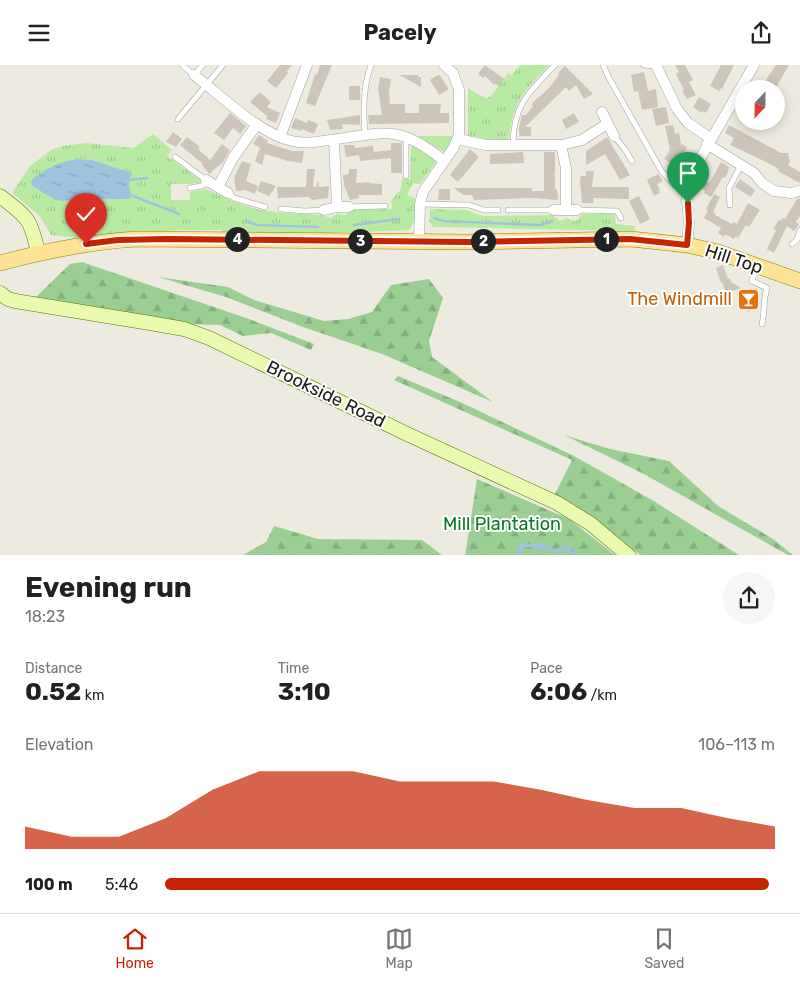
<!DOCTYPE html>
<meta charset="utf-8">
<style>
:root{--surface:#fff;--page:#f6f6f6;--text:#202124;--muted:#757577;--line:#e0e0e0;--accent:#c62300}
body{margin:0;font-family:Rubik,sans-serif;background:var(--page);color:var(--text);height:100vh;display:flex;flex-direction:column;font-size:19px;white-space:nowrap}
*{box-sizing:border-box;margin:0}
p{font-size:16px;color:var(--muted)}
.icon{flex:none;width:28px;height:28px;fill:none;stroke:currentColor;stroke-width:2;stroke-linecap:round;stroke-linejoin:round}
.map{position:relative;height:490px;overflow:hidden}
.side{display:flex;flex-direction:column;background:var(--surface);flex:1}
.side>*{flex:none}
.needle{width:32px;rotate:202deg}
.buttons{position:absolute;left:735px;top:15px;display:grid;gap:10px}
.buttons a{display:grid;place-items:center;width:50px;height:50px;border-radius:50%;background:var(--surface);box-shadow:0 2px 12px #0003;font-size:25px}
.pin{position:absolute;display:grid;place-items:center;width:42px;height:42px;color:#fff;margin:-51px -21px;border-radius:50% 50% 50% 0;rotate:-45deg;box-shadow:0 0 5px #0007}
.pin .icon{rotate:45deg}
.km{position:absolute;width:25px;height:25px;margin:-12px;border-radius:50%;background:#222;color:#fff;font-size:14px;line-height:25px;text-align:center}
.round{display:grid;place-items:center;flex:none;width:52px;height:52px;border-radius:26px;background:var(--page)}
.overview{display:flex;align-items:center;justify-content:space-between;height:85px;padding:0 25px}
h1{font-size:28px;font-weight:700;line-height:38px}
.stats{display:grid;grid-template-columns:repeat(3,1fr);gap:8px;height:85px;padding:5px 25px}
.stats div{display:grid;align-content:center}
.stats b{font-size:25px;font-weight:700}
.stats small{font-size:14px;font-weight:400}
.stats p{font-size:14px}
.chart{height:140px;padding:10px 25px}
.chart p{display:flex;justify-content:space-between}
.chart svg{width:100%;height:90px;margin-top:5px;fill:var(--accent);opacity:.7}
ul{padding:0 25px;list-style:none;font-size:16px}
li{display:grid;grid-template-columns:80px 60px 1fr;align-items:center;height:38px}
li i{height:12px;border-radius:6px;background:var(--accent)}
header{display:flex;justify-content:space-between;align-items:center;height:65px;padding:0 25px;background:var(--surface);font-size:22px;font-weight:700}
.menu{display:flex;justify-content:space-around;align-items:center;height:70px;border-top:1px solid var(--line);background:var(--surface);font-size:14px;color:var(--muted)}
.menu a{display:grid;justify-items:center;gap:2px}
.menu .active{color:var(--accent)}
.map>svg:first-child{display:block}
.grass{fill:url(#grass-tufts);fill-rule:evenodd}
.forest{fill:url(#forest-firs)}
.water{fill:url(#water-ripples)}
.lines{fill:none;stroke-linecap:round;stroke-linejoin:round}
.stream{stroke:#9ec3dd;stroke-width:2.5}
.building{fill:#cdc5b9}
.lane-casing{stroke:#a2a2a2;stroke-width:6}
.street-casing{stroke:#a2a2a2;stroke-width:11}
.secondary-casing{stroke:#527202;stroke-width:15}
.primary-casing{stroke:#927c00;stroke-width:16}
.lane{stroke:#fff;stroke-width:5}
.street{stroke:#fff;stroke-width:10}
.secondary{stroke:#eafbb0;stroke-width:14}
.primary{stroke:#fee394;stroke-width:15}
.route-casing{stroke:#fff;stroke-width:10}
.route{stroke:#c62300;stroke-width:6}
.labels{text-anchor:middle;dominant-baseline:central;stroke-width:4;stroke-linejoin:round;paint-order:stroke}
.street-label{font-size:18px;fill:#1b1b1b;stroke:#fff}
.food-label{font-size:18px;fill:#c56008;stroke:#fff;text-anchor:end}
.park-label{font-size:18px;fill:#087a26;stroke:#fff}
</style>
<header><svg class="icon" aria-label="menu" viewBox="0 0 24 24"><path d="M4 6h16M4 12h16M4 18h16"/></svg>Pacely<svg class="icon" aria-label="share" viewBox="0 0 24 24"><path d="M12 15V3M7 8l5-5 5 5M5 13v7h14v-7"/></svg></header>
<div class="map">
<svg width="800" height="491" viewBox="0 0 800 491">
<defs>
<pattern id="grass-tufts" width="24" height="20" patternUnits="userSpaceOnUse" patternTransform="scale(1.25)"><rect width="24" height="20" fill="#b9eaa3"/><path d="M3 7l-1-3M5 7V3M7 7l1-3M15 17l-1-3M17 17v-4M19 17l1-3" fill="none" stroke="#9ec88c"/></pattern>
<pattern id="forest-firs" width="22" height="20" patternUnits="userSpaceOnUse" patternTransform="scale(1.25)"><rect width="22" height="20" fill="#9ace93"/><path d="M5 1l3.5 6h-7zM16 11l3.5 6h-7z" fill="#84b07e"/></pattern>
<pattern id="water-ripples" width="26" height="14" patternUnits="userSpaceOnUse" patternTransform="scale(1.25)"><rect width="26" height="14" fill="#9ec3dd"/><path d="M2 4q2-2 4 0t4 0M15 11q2-2 4 0t4 0" fill="none" stroke="#88a7bd"/></pattern>
</defs>
<rect width="100%" height="100%" fill="#edebe0"/>
<g class="grass">
<path d="M520,0H549C523,27 513,37 509,74H484L468,71V23L486,34L492,30L508,8L512,10Z"/>
<path d="M153,69L172,85L167,91L203,117L191,119H171V135H190V127L206,124L235,137L260,145L283,148L322,150L330,153L337,149L345,150L353,145L393,144L391,136L401,124L402,114H410L411,83L413,78L434,93L436,97L420,119L413,118L407,130L415,133L414,156L410,165L331,168L222,167V165H179L77,173L51,170L40,151L12,128L30,101L51,85L63,81L86,78L133,83ZM76,94L92,95L131,108C128,118 130,125 126,134H84L64,136L31,116C44,103 58,98 76,94Z"/>
<path d="M417,71H454L449,85L444,87Z"/>
<path d="M430,144L466,145L483,151L552,150L560,156L568,153L573,156L577,155L582,149H615L616,159L635,161L634,166L433,162L429,156Z"/>
</g>
<g class="forest">
<path d="M82,197L249,254L314,279L311,285L271,268L243,271L220,260L182,259L36,232L70,199Z"/>
<path d="M158,212L228,222L254,235L324,256L348,254L372,247L391,220L429,214L443,233L429,276L432,292L493,337L382,289L303,262L226,232Z"/>
<path d="M398,311L460,337L574,391L652,435L739,490H640L596,454L555,429L572,395L394,315Z"/>
<path d="M564,370L610,384L669,396L718,441L773,474L793,490H788L642,408Z"/>
<path d="M477,414L569,454L615,490L465,491Z"/>
<path d="M274,461L318,474L422,475L442,490H243L266,477Z"/>
</g>
<g class="water">
<path d="M76,94L92,95L132,108C129,117 127,123 133,131L126,134H84L64,136L56,135L32,121L31,116C44,103 58,98 76,94Z"/>
<path d="M522,478L542,479L553,484L567,481L572,483L579,490H575L569,486L554,487L530,482L523,483L521,490H517L518,482Z"/>
</g>
<g class="lines">
<g class="stream">
<path d="M129,115L147,113"/>
<path d="M133,131L179,149"/>
<path d="M434,153L444,156L540,160L552,156"/>
<path d="M246,156L257,160L318,162"/>
<path d="M354,160L399,154"/>
</g>
</g>
<g class="building">
<path d="M280,0H292L287,6L288,8L276,23L267,16Z"/>
<path d="M320,0H332L315,41L306,38L315,9L317,10Z"/>
<path d="M485,0L504,14L499,21L495,19L494,20L485,11L483,13L478,9Z"/>
<path d="M675,0H685L693,15L689,17L696,30L687,34L682,26L684,25L676,9L679,7Z"/>
<path d="M721,0H734L722,24L721,23L719,26L710,21Z"/>
<path d="M776,0H789L775,24H760Z"/>
<path d="M565,1L593,29L584,34L576,20L569,26L566,22L525,62H531V71H521L519,70V63L522,50H526L533,41L532,40L533,37L548,24L559,10L558,8Z"/>
<path d="M644,7L648,26L656,24L658,42L642,45L638,26L634,27L631,10Z"/>
<path d="M399,10H418V12H421V22Z"/>
<path d="M438,10H440L448,23V25L439,30L430,15Z"/>
<path d="M380,12L391,14L389,26L390,39H405V48H419V39H441L440,48H449V58L369,59L368,50H382L378,23Z"/>
<rect x="349" y="21" width="11" height="14"/>
<path d="M260,27L271,37L267,42L280,48L276,58L266,54L267,51L250,37Z"/>
<path d="M699,32L711,39L706,48L703,46L702,48L693,42Z"/>
<path d="M666,42L669,58L656,61L652,44Z"/>
<path d="M230,48L246,61L240,69L233,63L224,75L214,68Z"/>
<path d="M574,48L579,57L566,64L562,55Z"/>
<path d="M360,50V60L342,59L343,64L330,65L327,55Z"/>
<path d="M295,53L307,58L308,55L318,59L314,69L302,64L301,66L291,63Z"/>
<path d="M673,60L675,69L679,68L681,79L687,82L677,101L664,94L670,85L665,61Z"/>
<path d="M729,60L781,88H788L790,97L788,100L800,107V118L783,109L778,106L779,104L766,97L730,80L734,73L725,68Z"/>
<path d="M173,67L182,74L176,82L166,77Z"/>
<path d="M259,70L268,76L267,78L292,86H304L302,98L288,96L265,89L262,100L255,96L260,83L253,79Z"/>
<path d="M187,72L200,82L198,84L210,95L222,79L230,85L223,97L209,109L202,100L203,99L180,80Z"/>
<path d="M607,72L630,110L620,115L605,89L586,100V86Z"/>
<path d="M391,78H402V108H391V93L360,96L359,90L346,92L344,80H355V83L373,81L374,87L391,85Z"/>
<path d="M470,84L479,92L458,117L450,110Z"/>
<path d="M523,87L524,98L490,99V89Z"/>
<path d="M544,87H555V108L553,110H555V124H557L558,135L534,133L474,135L472,130H463L454,123H532V126H544Z"/>
<path d="M242,96L251,99L246,116L258,121L255,129L245,125L236,126L234,113Z"/>
<path d="M721,97L729,102L728,107L725,113L723,112L711,132L704,128L705,125L702,124L706,117L709,118L711,115Z"/>
<path d="M307,104H315L313,122H316L318,115L319,122L329,121L328,133L312,135L309,132L278,133L277,122H306Z"/>
<path d="M349,104H357L356,118L370,117L369,118L382,119V130H358L359,133L350,135L344,120L343,110L349,109Z"/>
<path d="M586,106H594L592,122H629V134L593,133L594,138H582L580,115L581,111H586Z"/>
<path d="M658,109L663,116L657,119L660,125L659,126L660,128L654,131L647,115Z"/>
<path d="M740,114L755,125L751,132L735,122Z"/>
<path d="M261,116L276,121L269,131L257,126Z"/>
<path d="M439,124H450V135H438Z"/>
<path d="M714,129L720,132L713,147L715,148V150L732,159L734,157L737,159L748,138L760,145L749,162L746,160L738,173L736,171L734,174L725,169L724,172L718,168L721,163L704,153L708,145L706,144Z"/>
<path d="M639,131L650,154L640,159L629,136Z"/>
<path d="M800,133V151L796,157L799,159L794,166L787,161L774,188L767,184L776,165L773,164L779,155L781,156L782,153L785,154L797,134Z"/>
<path d="M723,200L728,214L730,213L731,217L741,223L726,228L722,217L721,218L716,203Z"/>
<path d="M743,224L757,232L755,235L757,236L749,247L744,243L746,239L743,238L744,236L737,232Z"/>
</g>
<g class="lines">
<defs>
<g id="lane">
<path d="M182,0L194,10L203,0"/>
<path d="M603,0L609,13L662,107L677,122L686,125"/>
<path d="M644,0L656,1"/>
<path d="M178,54L223,0"/>
<path d="M365,69C363,47 363,21 371,0"/>
<path d="M614,71L624,83L632,96"/>
<path d="M513,80C513,40 529,27 555,0"/>
<path d="M175,92L206,115"/>
<path d="M406,111V79L408,72"/>
<path d="M190,123L201,121L209,118"/>
<path d="M228,128L234,133L265,142"/>
<path d="M420,139L469,140L484,145H498"/>
<path d="M730,140L729,123L741,100"/>
<path d="M349,142L385,141"/>
<path d="M281,144L305,146L324,145"/>
<path d="M508,145H554"/>
<path d="M577,145L617,146L621,153"/>
<path d="M792,179L797,175L800,165"/>
<path d="M756,202L752,216L767,223C763,235 765,246 762,259"/>
</g>
<g id="street">
<path d="M656,0L677,44L688,58L710,73"/>
<path d="M194,10C222,31 258,68 292,76C305,79 317,77 330,75C384,68 398,58 444,96"/>
<path d="M602,47L614,71"/>
<path d="M280,72L307,0"/>
<path d="M458,74L485,80H561L582,75L607,59"/>
<path d="M334,75L337,142"/>
<path d="M707,79L754,108L762,118L774,126L791,128L800,126"/>
<path d="M561,80L566,103V144"/>
<path d="M206,115L228,128"/>
<path d="M218,122L233,93L257,59"/>
<path d="M324,145L337,142H349"/>
<path d="M554,145H577"/>
<path d="M419,176L420,139L423,127L454,82L459,69V25L453,8L444,0"/>
<path d="M687,180L689,158L686,125L689,113L754,0"/>
</g>
<g id="secondary">
<path d="M0,131C28,153 30,152 38,187"/>
<path d="M0,228L8,234L15,236L150,258L184,264L209,273L407,369L557,438L591,459L629,491"/>
</g>
<path id="primary" d="M0,198C45,186 89,177 136,174L468,177L631,174L687,180L718,187L800,216"/>
</defs>
<use href="#lane" class="lane-casing"/>
<use href="#street" class="street-casing"/>
<use href="#secondary" class="secondary-casing"/>
<use href="#primary" class="primary-casing"/>
<use href="#lane" class="lane"/>
<use href="#street" class="street"/>
<use href="#secondary" class="secondary"/>
<use href="#primary" class="primary"/>
</g>
<g class="lines">
<defs>
<path id="route" d="M86,179L118,175L168,174L468,177L630,174L687,180L689,158L688,138"/>
</defs>
<use href="#route" class="route-casing"/>
<use href="#route" class="route"/>
</g>
<defs>
<symbol id="bar-square" viewBox="-11 -11 22 22"><rect x="-9" y="-9" width="18" height="18" rx="4" fill="#e8710a" stroke="#fff"/><path d="M-6-5H6L.8 .8V4.5H3.5V6h-7V4.5H-.8V.8Z" fill="#fff"/></symbol>
</defs>
<g fill-rule="evenodd">
<use href="#bar-square" x="736" y="222" width="25" height="25"/>
</g>
<g class="labels">
<g class="street-label">
<text transform="translate(734 194) rotate(18)">Hill Top</text>
<text transform="translate(326 329) rotate(26)">Brookside Road</text>
</g>
<g class="food-label">
<text x="732" y="234">The Windmill</text>
</g>
<g class="park-label">
<text x="502" y="459">Mill Plantation</text>
</g>
</g>
</svg>
<div class="buttons">
<a><svg class="needle" viewBox="-14 -14 28 28"><path d="M0-13l5 13h-10z" fill="#e53935"/><path d="M0 13l5-13h-10z" fill="#757577"/></svg></a>
</div>
<div class="pin" style="left:688px;top:138px;background:#1e9e55"><svg class="icon" aria-label="arrive" viewBox="0 0 24 24"><path d="M6 21V4h12l-3 4 3 4H6"/></svg></div>
<div class="pin" style="left:86px;top:179px;background:#d93025"><svg class="icon" aria-label="check" viewBox="0 0 24 24"><path d="M5 12l5 5 9-10"/></svg></div>
<b class="km" style="left:606px;top:174px">1</b>
<b class="km" style="left:483px;top:176px">2</b>
<b class="km" style="left:360px;top:176px">3</b>
<b class="km" style="left:237px;top:174px">4</b>
</div>
<section class="side">
<div class="overview"><div><h1>Evening run</h1><p>18:23</p></div><a class="round"><svg class="icon" aria-label="share" viewBox="0 0 24 24"><path d="M12 15V3M7 8l5-5 5 5M5 13v7h14v-7"/></svg></a></div>
<div class="stats">
<div><p>Distance</p><b>0.52<small> km</small></b></div>
<div><p>Time</p><b>3:10</b></div>
<div><p>Pace</p><b>6:06<small> /km</small></b></div>
</div>
<div class="chart"><p><span>Elevation</span>106–113 m</p>
<svg viewBox="0 0 160 44" preserveAspectRatio="none"><path d="M0 44V33L10 38L20 38L30 29L40 15L50 6L60 6L70 6L80 11L90 11L100 11L110 15L120 20L130 24L140 24L150 29L160 33V44z"/></svg>
</div>
<ul>
<li><b>100 m</b>5:46<i style="width:99%"></i></li>
</ul>
</section>
<nav class="menu">
<a class="active"><svg class="icon" aria-label="home" viewBox="0 0 24 24"><path d="M3 11l9-7 9 7M6 9v11h12V9"/></svg>Home</a>
<a><svg class="icon" aria-label="map" viewBox="0 0 24 24"><path d="M3 6l6-2 6 2 6-2v14l-6 2-6-2-6 2zM9 4v14M15 6v14"/></svg>Map</a>
<a><svg class="icon" aria-label="saved" viewBox="0 0 24 24"><path d="M7 4h10v16l-5-4-5 4z"/></svg>Saved</a>
</nav>
